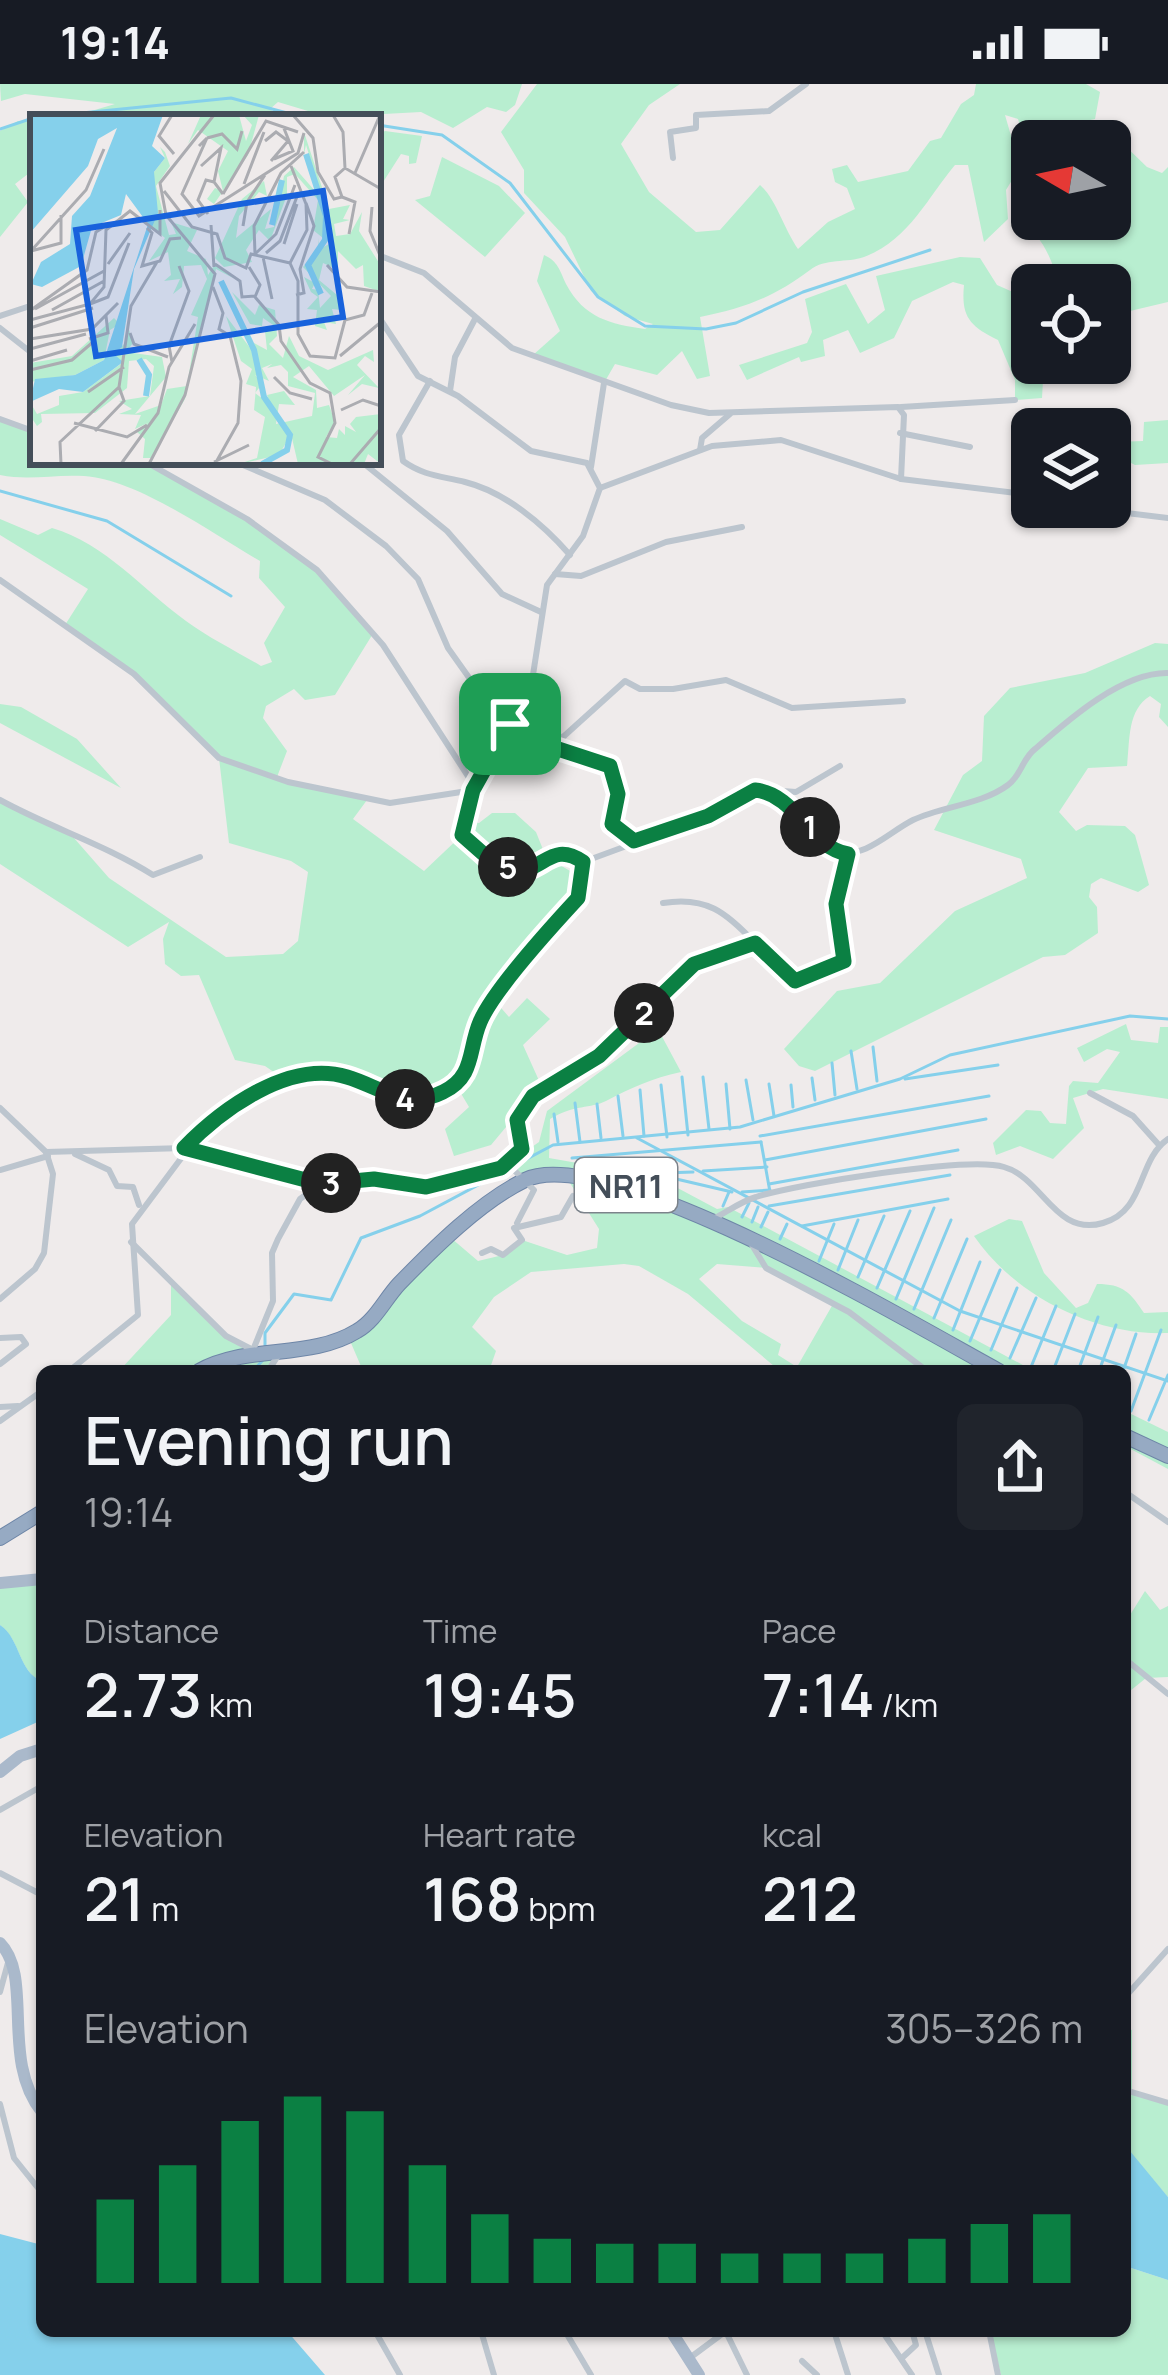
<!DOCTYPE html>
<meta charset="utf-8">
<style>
:root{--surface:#171b24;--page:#20242c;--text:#f1f3f6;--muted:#9ea1a6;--accent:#0b8043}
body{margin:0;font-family:Manrope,sans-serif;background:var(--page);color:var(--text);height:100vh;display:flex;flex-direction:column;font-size:45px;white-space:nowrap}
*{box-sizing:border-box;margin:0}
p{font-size:39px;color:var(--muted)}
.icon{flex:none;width:66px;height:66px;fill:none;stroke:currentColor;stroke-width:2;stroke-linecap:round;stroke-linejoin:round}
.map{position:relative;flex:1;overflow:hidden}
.sheet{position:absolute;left:36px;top:1281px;width:1095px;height:972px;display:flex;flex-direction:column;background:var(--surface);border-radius:18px;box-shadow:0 3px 9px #0004}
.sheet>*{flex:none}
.needle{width:78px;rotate:279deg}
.fabs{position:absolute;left:1011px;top:36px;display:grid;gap:24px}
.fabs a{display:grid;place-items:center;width:120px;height:120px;border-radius:18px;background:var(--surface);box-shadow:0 3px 9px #0004;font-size:60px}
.pin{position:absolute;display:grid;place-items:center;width:102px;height:102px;color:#fff;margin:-51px;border-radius:24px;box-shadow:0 6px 18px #0006}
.km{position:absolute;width:60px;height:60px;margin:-30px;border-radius:50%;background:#222;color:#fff;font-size:33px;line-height:60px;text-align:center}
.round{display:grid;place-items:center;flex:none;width:126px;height:126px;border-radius:18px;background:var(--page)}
.head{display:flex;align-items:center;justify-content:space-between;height:204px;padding:0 48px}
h1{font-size:66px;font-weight:600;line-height:90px}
.metrics{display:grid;grid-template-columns:repeat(3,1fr);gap:18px;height:204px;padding:12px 48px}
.metrics div{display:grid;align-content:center}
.metrics b{font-size:60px;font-weight:600}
.metrics small{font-size:33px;font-weight:400}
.metrics p{font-size:33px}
.chart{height:336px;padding:24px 48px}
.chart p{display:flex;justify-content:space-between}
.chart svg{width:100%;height:216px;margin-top:12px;stroke:var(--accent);stroke-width:6}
.status{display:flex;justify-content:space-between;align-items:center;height:84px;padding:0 60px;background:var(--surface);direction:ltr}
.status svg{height:33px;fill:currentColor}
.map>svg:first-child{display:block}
.green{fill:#b8eed0;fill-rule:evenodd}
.water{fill:#85d0eb}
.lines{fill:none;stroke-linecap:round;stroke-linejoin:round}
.stream{stroke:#85d0eb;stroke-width:3}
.trunk-casing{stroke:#6e86a7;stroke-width:16}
.minor{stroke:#bcc5ce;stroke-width:6}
.primary{stroke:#aab9cb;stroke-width:12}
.trunk{stroke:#96aac3;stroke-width:14}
.route-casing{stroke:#fff;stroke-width:24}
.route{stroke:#0b8043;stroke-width:15}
.labels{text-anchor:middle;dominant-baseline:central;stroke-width:9;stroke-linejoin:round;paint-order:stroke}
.shield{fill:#fff;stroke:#7c838b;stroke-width:3}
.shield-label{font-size:33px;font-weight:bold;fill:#444e59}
.inset-river{fill:none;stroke:#85d0eb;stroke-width:6}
.inset-road{fill:none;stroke:#abacb1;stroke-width:3}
.view{fill:#1862dc;fill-opacity:0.15;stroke:#1862dc;stroke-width:6}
.inset-edge{fill:none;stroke:#444e59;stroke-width:6}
</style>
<div class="status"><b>19:14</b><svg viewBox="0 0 49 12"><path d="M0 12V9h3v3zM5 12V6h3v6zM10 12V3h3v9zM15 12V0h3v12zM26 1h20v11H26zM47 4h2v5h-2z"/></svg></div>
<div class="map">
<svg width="1168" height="2291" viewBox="0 0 1168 2291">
<rect width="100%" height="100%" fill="#efebeb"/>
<g class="green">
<path d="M0,0H522L515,21L506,28L487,23L453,44L421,28L328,33L278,18L270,25L280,33H71L115,20L25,10L1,17Z"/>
<path d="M537,0H680L649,21L621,60L649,108L696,148L720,146L760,101C776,115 784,145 798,165L828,138L855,125L847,104L835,98L832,85L847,81L858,98L908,87L930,57L941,54L961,20L974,11L976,0H1086L1100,8L1095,35L1050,45L1047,57H1032V83L1018,35L1005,31L1020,83L1006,106L1008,135L984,158L968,81H955C928,113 908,157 864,173C847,179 825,174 810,186C774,213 745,224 700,233L710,292L697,295L682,267L657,291L615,280L604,299L533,271L560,247L537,197L544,171C558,177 560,187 566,200C584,234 610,240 645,245L653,240L625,232L591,207L565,153L524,109V86L501,48Z"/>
<path d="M18,37L33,38V86L15,100L28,118L0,153V47Z"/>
<path d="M385,47L422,52L416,79L409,80V72L401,70L378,106V51Z"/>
<path d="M1116,53L1147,83L1162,89L1168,83V218L1130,227L1123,239L1120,281L1096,290L1087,279H1110V201H1043L1055,188C1048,166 1037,145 1015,136L1021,120L1032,117V135H1110V60Z"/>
<path d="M442,73L499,102L525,129L485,173L415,116L430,112Z"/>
<path d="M960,173L980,174L997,201L1020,211L1032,207V279H1044L1042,314L1015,316V296L998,256C969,242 961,232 964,201L953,198L912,217L894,254L860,269L848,246L823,256L825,272L801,278L799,273L747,296L739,281L807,259L812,248L805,215L846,200L868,240L885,226L876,192Z"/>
<path d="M0,335L33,347V378H146L247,435L317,486L374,548L335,611L305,616L294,605L266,622L263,634L287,667L277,693L367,716L353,735L424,787L462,751V736L479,739L492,729H515L536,748L546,773L584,795L583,806L495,917L509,933L527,914L550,935L523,961L541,1001L491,1061L454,1072L445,1045L469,1023L456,1001C400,1032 388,997 336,991C322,989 302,995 288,998L265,982L235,976L199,891L181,892L165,880L163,855L169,838L128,863L0,780V716L74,754L109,794L226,873L283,870L298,857L308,788L291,777L229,759L219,674L143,598L65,541L88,505L0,451V435L38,451L52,444C106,460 142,505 186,537C209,554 236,567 261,582L272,578L264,559L285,523L259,494L260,477C213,450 137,395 84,392C54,390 30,397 0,391Z"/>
<path d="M1168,336V379L1135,381L1117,372L1116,358L1143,357L1144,338Z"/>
<path d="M1155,559L1168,560V643L1159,633L1161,620L1150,612C1127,626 1130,657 1127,682L1088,684L1059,728L1076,747L1087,741L1125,742L1135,751L1149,801L1138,808L1101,794L1091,800L1089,813L1097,823L1098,849L1065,871L1043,873L815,987L799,982L784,965L837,907L880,899L955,827L1027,794L1021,775L934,746L963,691L982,677L984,632L1010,604L1085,589Z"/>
<path d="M0,620L21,623L77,655L121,704L0,639Z"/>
<path d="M1126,940L1131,956L1158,959L1160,943H1168V1015L1103,1005L1073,1014L1084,1044L1053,1075L1020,1062L996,1071L993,1059L1026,1026L1041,1027L1050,1039L1066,1040L1069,1002L1073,997L1098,999L1120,968L1107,965L1084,978L1077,964Z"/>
<path d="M658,945L681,988C652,994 631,1004 606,1017C590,1025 575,1020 550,1035L549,1074L657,1093L717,1125L728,1123L1034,1287H780L688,1210L639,1182L624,1180L531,1188L494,1213L472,1243L496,1267L489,1287H363L348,1252L451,1154L478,1177L503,1171L522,1156L567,1171L597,1164L599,1145L565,1091L527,1095L508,1080L539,1058L547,1027ZM717,1180L766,1184L833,1220L797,1283L778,1271L781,1260L742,1237L699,1195Z"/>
<path d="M1009,1135L1022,1137L1044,1189L1076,1224L1088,1219L1097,1200C1123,1200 1130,1208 1144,1229L1168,1228V1249C1095,1252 1015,1212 974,1152Z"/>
<path d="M171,1195C208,1230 227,1267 282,1266L268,1287H119L171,1231Z"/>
<path d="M1125,1327L1168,1348V1385L1125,1362Z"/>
<path d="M42,1495V1597C18,1588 21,1556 0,1541V1499Z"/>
<path d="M1145,1507L1160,1526L1168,1522V1593L1146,1594L1130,1607L1125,1606V1539Z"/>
<path d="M1125,1944L1132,1946V2009L1168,2019V2113L1126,2065Z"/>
<path d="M1125,2182L1168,2196V2291H1001L990,2247H1125Z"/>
</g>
<g class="water">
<path d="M0,1541C21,1555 18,1588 42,1597V1636L0,1655Z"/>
<path d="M1125,2061L1168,2113V2196L1125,2182Z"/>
<path d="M0,2150L42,2161V2247H287L325,2291H0Z"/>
</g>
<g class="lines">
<g class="stream">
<path d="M42,33L231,14L302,33"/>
<path d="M378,41L442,51L510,99L598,213L645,242L706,245L736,239L803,208L930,166"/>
<path d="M0,45L33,34"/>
<path d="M0,407L107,437L231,512"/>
<path d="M873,963L877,997"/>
<path d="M851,967L857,1005"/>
<path d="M832,979L835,1011"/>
<path d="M682,993L688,1051"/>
<path d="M703,993L709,1045"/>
<path d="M812,994L815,1016"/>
<path d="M905,995L998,981"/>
<path d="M746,996L753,1036"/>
<path d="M726,1000L730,1045"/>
<path d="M769,1000L774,1032"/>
<path d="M661,1001L667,1053"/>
<path d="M791,1001L793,1023"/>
<path d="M640,1006L644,1052"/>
<path d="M618,1012L623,1052"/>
<path d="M575,1019L580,1058"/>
<path d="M597,1020L601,1054"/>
<path d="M554,1030L558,1058"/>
<path d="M760,1052L989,1012"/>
<path d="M637,1054L960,1227L1168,1297"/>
<path d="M761,1058L770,1108"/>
<path d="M572,1074L761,1058"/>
<path d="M765,1076L986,1035"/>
<path d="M703,1087L767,1083"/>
<path d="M664,1089L693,1088"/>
<path d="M672,1094L732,1108"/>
<path d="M769,1100L958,1066"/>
<path d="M742,1108L770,1106"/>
<path d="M723,1122L729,1108"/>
<path d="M769,1122L950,1091"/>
<path d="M742,1133L749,1119"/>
<path d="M752,1138L758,1123"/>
<path d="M802,1142L948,1115"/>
<path d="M761,1143L768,1128"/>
<path d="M780,1155L787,1140"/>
<path d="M819,1177L834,1140"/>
<path d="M838,1186L858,1136"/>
<path d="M858,1193L884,1132"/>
<path d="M877,1204L910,1127"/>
<path d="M896,1215L934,1124"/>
<path d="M914,1225L951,1136"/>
<path d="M934,1234L967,1155"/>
<path d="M953,1246L980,1178"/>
<path d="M970,1257L1000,1186"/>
<path d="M265,1261V1249L294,1210L331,1216L361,1154L420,1132L553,1061L740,1043L900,995L950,971L1130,932L1168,935"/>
<path d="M991,1266L1017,1204"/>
<path d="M1010,1274L1036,1214"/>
<path d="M1031,1283L1056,1222"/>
<path d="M253,1287L263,1276"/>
<path d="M1053,1287L1075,1230"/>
<path d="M1078,1287L1098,1233"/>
<path d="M1099,1287L1116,1241"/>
<path d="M1123,1287L1136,1250"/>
<path d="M1131,1327L1161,1246"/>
<path d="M1149,1336L1168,1291"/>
</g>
<defs>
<g id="trunk">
<path d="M199,1287C247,1260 310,1276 357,1247C375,1237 385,1215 399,1200C434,1164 480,1118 525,1096C606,1057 916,1242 999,1287"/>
<path d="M1125,1352L1168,1372"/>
<path d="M0,1454L42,1428"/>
</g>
</defs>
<use href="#trunk" class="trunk-casing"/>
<g class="minor">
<path d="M673,74L670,48L696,44V31L769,27L806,0"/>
<path d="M378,171L424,189L512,264L671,321L709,329L898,323L904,331L901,395"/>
<path d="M0,232L33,221"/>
<path d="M0,244L33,270"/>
<path d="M430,297L399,351L403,377C424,392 441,392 465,398C505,408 543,440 570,471"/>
<path d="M450,307L455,273L475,235"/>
<path d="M901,323L1015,316"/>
<path d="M0,335L33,347"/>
<path d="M900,349L970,363"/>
<path d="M700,366L702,354L730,330"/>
<path d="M146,378L247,435L317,486L383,561L475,703"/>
<path d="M236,378L325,416L386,462L418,495L448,564L504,643"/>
<path d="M362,378L447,447L502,510L541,528"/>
<path d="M591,383L604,299"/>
<path d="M600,404L712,362L781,356L901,395L1032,411"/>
<path d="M1077,423L1168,434"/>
<path d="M555,490L581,492L666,458L742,443"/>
<path d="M0,496L134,590L219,674L288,698L390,719L474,706"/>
<path d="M510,640L541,652L563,653L625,597L640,605H673L726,596L792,624L903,617"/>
<path d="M545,653L552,663L610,683L618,710L612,740L634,757"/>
<path d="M768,706L796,708L840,682"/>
<path d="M0,716C51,744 104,760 153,791L200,773"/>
<path d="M583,778L708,732L755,707L785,716L838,768C866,774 889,748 913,736C942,722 981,721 1008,701C1021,692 1022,675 1035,665C1068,636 1122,588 1168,589"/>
<path d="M663,819C706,812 726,828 755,859"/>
<path d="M1090,1009L1133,1032L1159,1061"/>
<path d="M0,1024L46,1068L53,1090L44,1169L35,1185L0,1215"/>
<path d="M46,1068L184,1064L321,1100L374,1095L426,1104L501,1084L521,1067L517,1036L533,1012L599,972L694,880L755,859L795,897L838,883L844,867L837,820L849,770"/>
<path d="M75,1070L109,1086L117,1102L133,1103L139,1121"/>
<path d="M508,1080L534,1106L517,1139"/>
<path d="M0,1086L48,1072"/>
<path d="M715,1134C728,1127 742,1117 756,1113C797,1100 968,1072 1004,1083C1043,1094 1055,1153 1103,1139C1146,1127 1137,1076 1168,1055"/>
<path d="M131,1158L226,1252L253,1266"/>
<path d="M752,1161L766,1184L849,1228L927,1287"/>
<path d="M482,1169L491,1165L503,1171L522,1156L514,1144L561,1133L573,1112"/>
<path d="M0,1254L21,1253L26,1260L0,1280"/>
<path d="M253,1266L273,1217L272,1169L278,1155L300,1115L318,1102"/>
<path d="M69,1287L138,1231L132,1140L206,1041L266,1005L306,992L335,990L390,1013L418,1016L456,1000L468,986L482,933L583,806L584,781L568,770L554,769L526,786L496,781L461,746L490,668L530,610L547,501L583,452L600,404L587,379L531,367L458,312L418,292L378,232"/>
<path d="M268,1287L279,1270"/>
<path d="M0,1323L18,1322"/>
<path d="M0,1337L42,1307"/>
<path d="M1125,1408L1168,1438"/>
<path d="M1125,1575L1168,1610"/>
<path d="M0,1726L42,1702"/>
<path d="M0,1789L42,1811"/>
<path d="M0,1908L9,1875"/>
<path d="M1125,1913L1168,1865"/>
<path d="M1125,2006L1168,2019"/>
<path d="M0,2020L14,2074L42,2109"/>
<path d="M375,2247L400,2291"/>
<path d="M481,2247L494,2291"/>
<path d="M565,2247L591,2291"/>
<path d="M834,2247L848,2291"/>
<path d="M882,2247L912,2291"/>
<path d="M925,2247L939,2291"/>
<path d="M989,2247L998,2291"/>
<path d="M726,2248L747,2291"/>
<path d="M691,2273L726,2247"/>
<path d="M903,2273L916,2261L912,2247"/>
<path d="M802,2277L817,2291"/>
</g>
<g class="primary">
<path d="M0,1499L42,1495"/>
<path d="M0,1688L20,1672L42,1665"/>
<path d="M0,1859C34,1893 0,1977 42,2028"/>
<path d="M671,2247L699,2291"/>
</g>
<use href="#trunk" class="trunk"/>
</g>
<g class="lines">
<defs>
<path id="route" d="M510,640L545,653L552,663L610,682L618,710L612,740L634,757L708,732L755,706C798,711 808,763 848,770L836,820L844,877L795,897L755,859L694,880L599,972L533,1012L517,1036L522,1065L501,1084L426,1103L374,1095L321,1100L184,1064C221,1026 289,975 347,993C381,1003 405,1027 443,1008C475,993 468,966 480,938C493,907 553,841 578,814L583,778C557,760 548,778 526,786L496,781L462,751L473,706Z"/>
</defs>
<use href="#route" class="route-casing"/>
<use href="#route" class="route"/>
</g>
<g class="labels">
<rect class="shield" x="575" y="1074" width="102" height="54" rx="9"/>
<g class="shield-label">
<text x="626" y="1101">NR11</text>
</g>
</g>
<g transform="translate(30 30)">
<rect width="351" height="351" fill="#efebeb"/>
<path d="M171,1H209L216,27L222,11L213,1H229L218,41L184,90L177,85L185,74L193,77L188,57L198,37L168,16L158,30ZM274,18L299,95L320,91L313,105L320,106L304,110L306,122L320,120L332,98L329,117L351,152V178L334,172L333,151L326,155L308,137V156L293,149L289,166L313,186L311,196L302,195L306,210L294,208L297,216L285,212L287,196L277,195L288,183L281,178L274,163L285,169L282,175L288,176L290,194L301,182L273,153L289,136L288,124L290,135L299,130L295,115L293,124L283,116L288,86L265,60L257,63V81L240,127L229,116L216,136L222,148L194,153L185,144L212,85L234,67L237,82L229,78L209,102L206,124L241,95L248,72L235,115L244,113L254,62L264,53L293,86L276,31L274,40ZM130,33L135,38L140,52L126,72L139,121L146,120L141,108L167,116L157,137L176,145L178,161L185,150L192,154L203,164L186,155L155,285L121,344H113L115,325L107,318L118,309L105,315L111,301L89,300L102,295L89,287L120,282L124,252L116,245L99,247L97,274L65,299L11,300L12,308L7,312L1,303L2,314L0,311V288L7,300L29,291V282L53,278L92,249L84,240L95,229L97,209L103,229L96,238L132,243L136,263L105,300L131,291L137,275L157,272L168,203L161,201L177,165L171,151L154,152L152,173L143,180L150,165L134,167L141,161L138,138L119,147L135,124L121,112L124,58L135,44ZM202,178L225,201L229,191L245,196L247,222L239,230L253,244L259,222L269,242L298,256L343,236L344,248L335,242L327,251L349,274L332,270L318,281L335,261L304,282L279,252L263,263L286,276L287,294L299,291L305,308L296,323L307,324L309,315L315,321V312L326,318L320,310L326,303L351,300V350L338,340L334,350H268L261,320L249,341L209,350L227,344L235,303L224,296L226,273L216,270L222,255L211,247L196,202L227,243L224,229L237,236L235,217L246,213L233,204L232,212L220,210ZM242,250L237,254L251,251L258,258V272L285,279L282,302L246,310L249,290L265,291L254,277L237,281L241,291L225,279L233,269L225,261L239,267L232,254ZM84,204L90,210L80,216L74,246L45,261L0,268V249L42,242Z" fill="#b8eed0" fill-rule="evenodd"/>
<path d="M0,1H133L122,32L135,44L124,58L128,99L104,155L92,233L84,240L93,248L53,278L29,275L0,288L5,265L45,261L74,246L118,110L96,80L91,101L62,113L51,152L12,173L1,170L11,148L40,130L42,102L60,82L87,14L68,25L58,52L0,119Z" fill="#85d0eb"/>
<path class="inset-river" d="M276,40L296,102L295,126L278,151L291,180M242,111L252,66M191,167L224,236L234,283L260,321L257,336L232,350M109,245L119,261L116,282"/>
<path class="inset-road" d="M142,1L129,22L144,40M263,1L283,24L288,58L304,85L312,83L305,63L315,54L351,75M303,1L313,18L315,54M177,24L192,20L207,35L212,17M235,27L246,18L258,27L241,47M169,32L177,24L152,80L169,102L268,39L274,19M244,45L263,37L253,12M171,52L191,34L184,68L193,80M261,52L276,90L277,116L260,149L268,167V220L280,242L305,244L315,206L334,201L342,179M325,59L350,1M214,70L234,18M134,77L162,113L187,120L195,144L216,154L221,140L260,149M193,80L236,7L268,18M312,83L325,88L319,120M342,93L340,117L351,144M178,100L168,86L176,66L184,68M181,111L184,153M213,112L217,88L235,61M117,114L122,119L112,152L130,147L140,125L151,124M254,130L267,90M350,135L351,98M1,137L31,129V101M0,138L56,76L74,35M236,139L250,127L268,80M225,140L224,112L251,59L274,38M225,140L246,120L265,71M233,143L242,185M78,150L100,119M185,150L210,167L212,183L225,182M297,151L317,173L351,178M219,153L230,171L225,183L249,211L251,227L280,269L300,279L305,309L288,343L302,350M183,173L193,199L189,215L200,222L211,267L208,309L185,350M266,181L274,179L270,155L284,112L276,89M60,190L78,183L99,129M5,195L74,157M1,196L57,156L66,118L79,110M22,196L74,167M0,206L60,190L74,173L76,116L100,97L130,120V96M0,214L63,194M100,219L104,230L138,243M0,225L62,215L88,189M59,225L78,219L76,202M0,235L56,220M310,242L351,208M0,247L37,236M142,248L139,232L159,177L149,152M0,256L42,246L63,228M244,263L260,279L282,285M58,278L94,253M311,296L333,286L351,292M44,309L97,323L117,311M65,317L94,287L89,273M184,348L219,331M31,350L30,328L89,273L101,192L127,148M91,350L128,299L139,253L165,210M119,350L155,281L185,160L136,101L130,69L184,1M320,350L351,314"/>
<path class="view" d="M293,77L313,203L66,242L46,116Z"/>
<rect width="351" height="351" class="inset-edge"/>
</g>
</svg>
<div class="fabs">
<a><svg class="needle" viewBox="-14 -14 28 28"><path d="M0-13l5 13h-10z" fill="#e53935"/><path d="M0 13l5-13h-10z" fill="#9ea1a6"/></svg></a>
<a><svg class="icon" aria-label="locate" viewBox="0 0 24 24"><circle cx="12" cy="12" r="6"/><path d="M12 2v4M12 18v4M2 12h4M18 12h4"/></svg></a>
<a><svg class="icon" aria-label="layers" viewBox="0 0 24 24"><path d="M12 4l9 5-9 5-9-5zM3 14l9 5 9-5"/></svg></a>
</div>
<div class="pin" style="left:510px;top:640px;background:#1e9e55"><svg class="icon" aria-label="arrive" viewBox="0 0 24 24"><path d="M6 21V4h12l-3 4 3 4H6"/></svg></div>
<b class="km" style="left:810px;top:743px">1</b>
<b class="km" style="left:644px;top:929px">2</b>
<b class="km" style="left:331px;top:1099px">3</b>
<b class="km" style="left:405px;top:1015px">4</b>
<b class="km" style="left:508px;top:783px">5</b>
<section class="sheet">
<div class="head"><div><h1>Evening run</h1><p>19:14</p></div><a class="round"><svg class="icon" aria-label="share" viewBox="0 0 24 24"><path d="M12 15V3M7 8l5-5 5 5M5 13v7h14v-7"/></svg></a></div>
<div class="metrics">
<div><p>Distance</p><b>2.73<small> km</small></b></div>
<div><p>Time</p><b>19:45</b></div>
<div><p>Pace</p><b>7:14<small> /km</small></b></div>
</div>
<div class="metrics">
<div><p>Elevation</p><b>21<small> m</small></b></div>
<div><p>Heart rate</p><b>168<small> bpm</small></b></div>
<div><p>kcal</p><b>212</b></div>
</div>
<div class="chart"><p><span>Elevation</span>305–326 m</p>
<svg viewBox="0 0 160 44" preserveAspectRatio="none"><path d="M5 44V27M15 44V20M25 44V11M35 44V6M45 44V9M55 44V20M65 44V30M75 44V35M85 44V36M95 44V36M105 44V38M115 44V38M125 44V38M135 44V35M145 44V32M155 44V30"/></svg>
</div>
</section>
</div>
